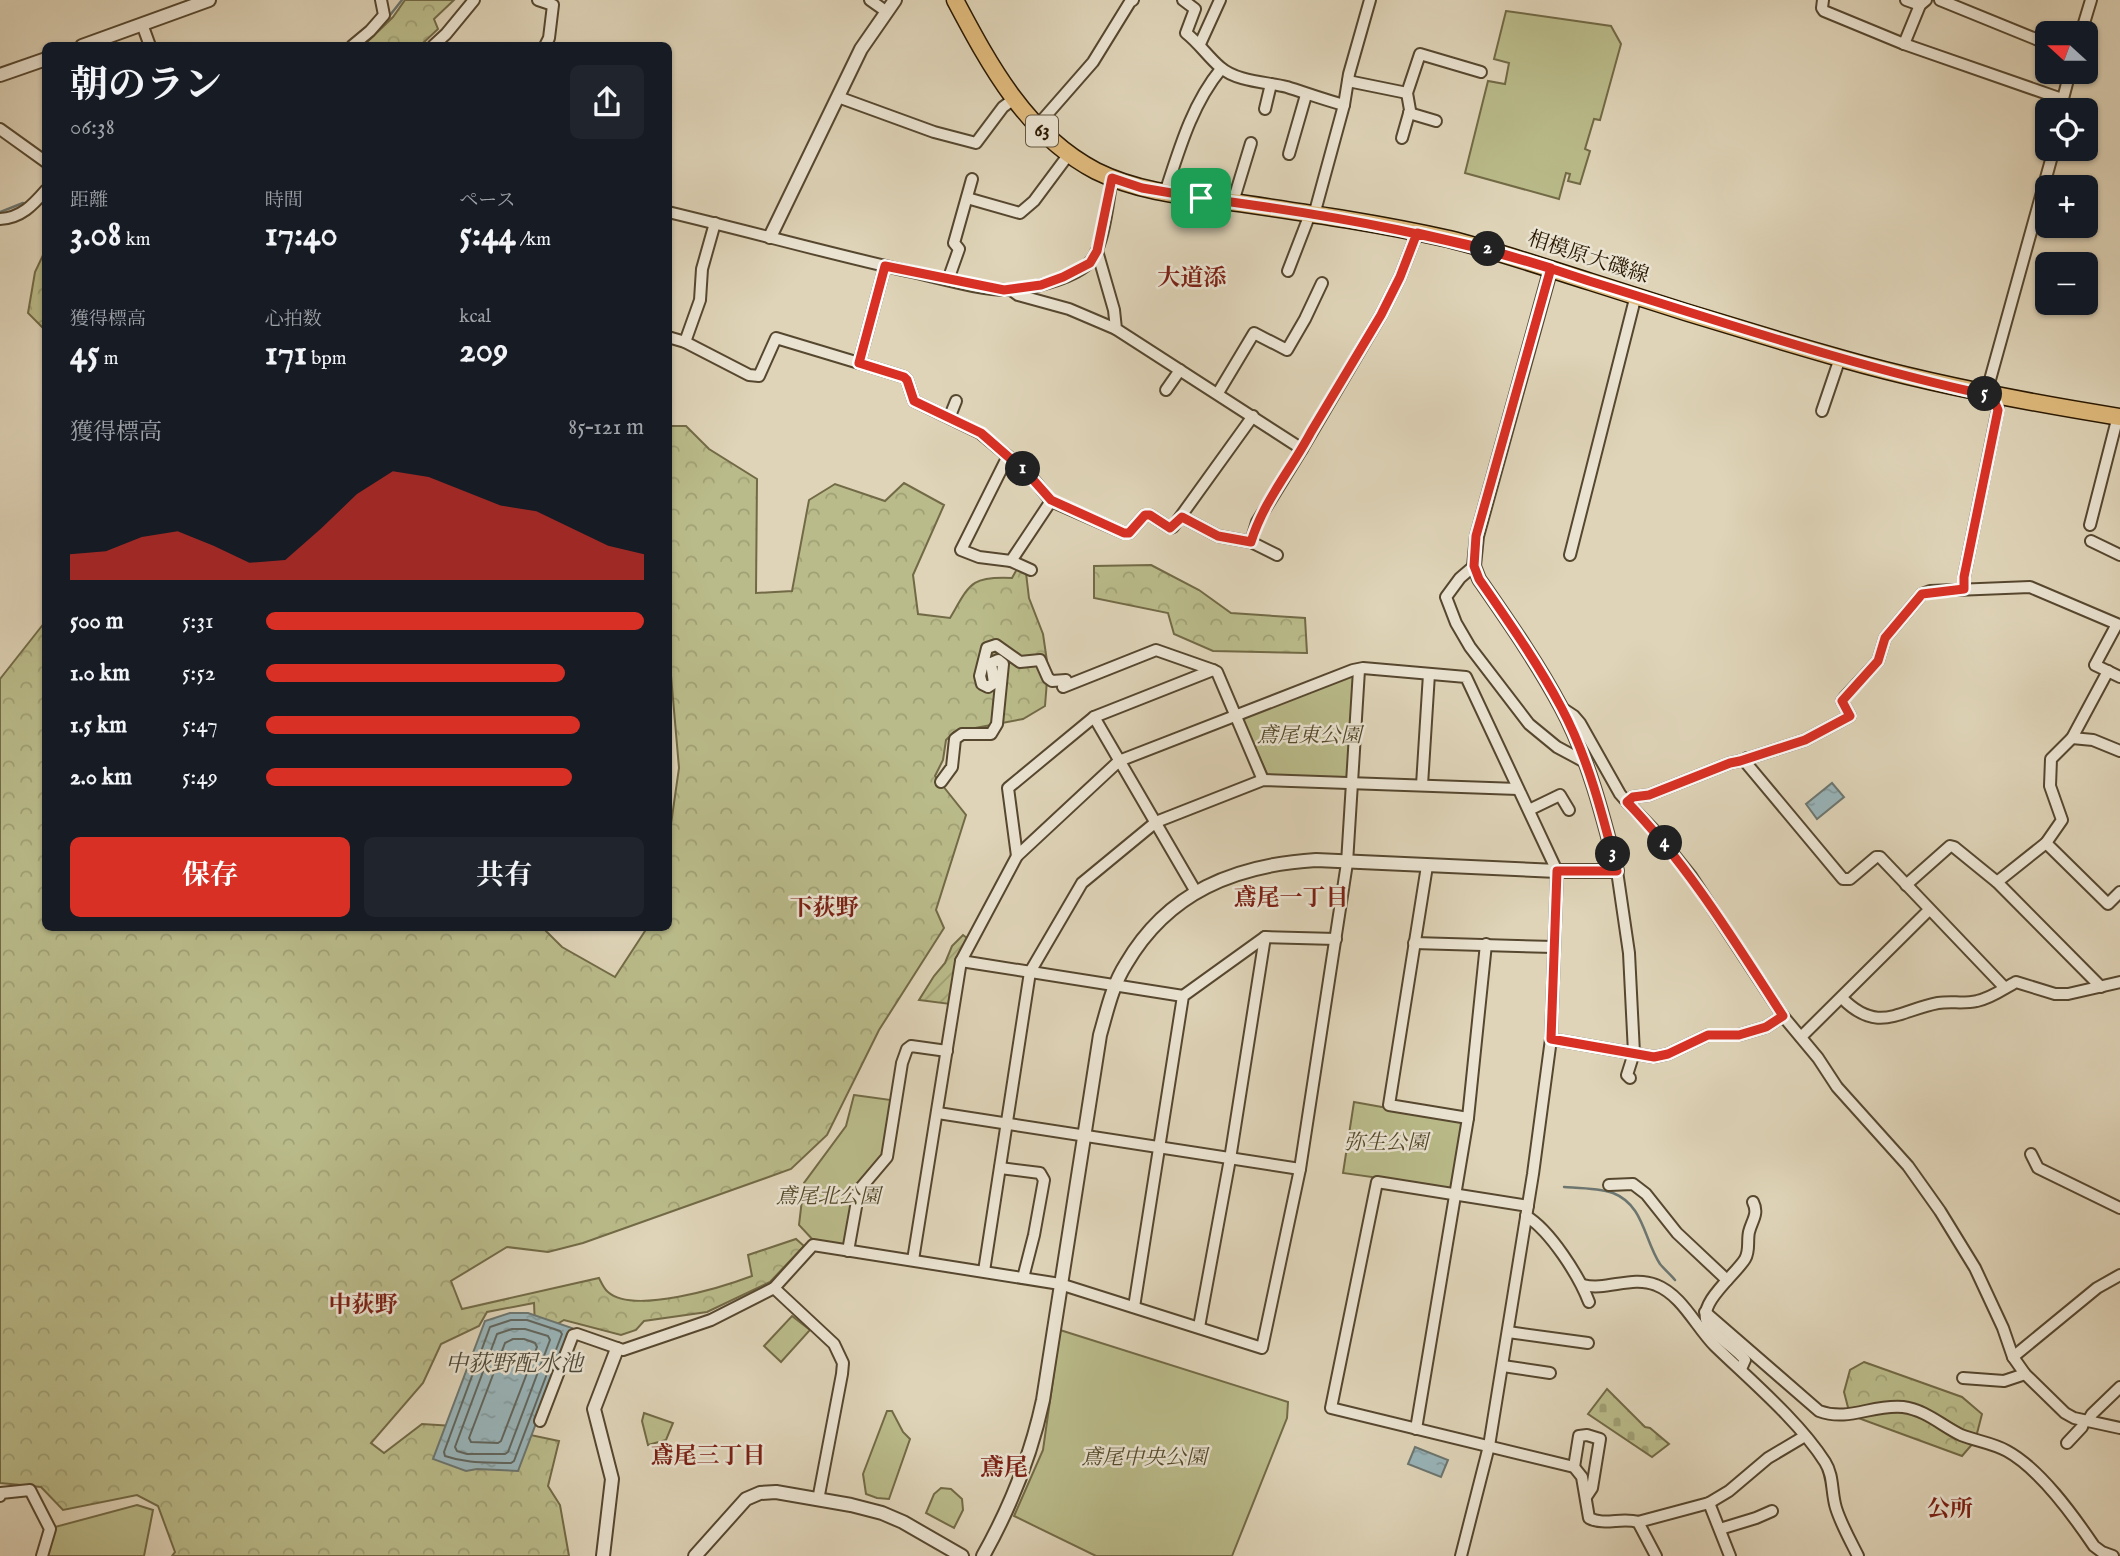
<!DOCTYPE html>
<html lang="ja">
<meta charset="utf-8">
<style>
:root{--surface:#171b24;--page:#20242c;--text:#f1f3f6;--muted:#9ea1a6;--accent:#d93025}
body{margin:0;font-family:"IM FELL English","Noto Serif JP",serif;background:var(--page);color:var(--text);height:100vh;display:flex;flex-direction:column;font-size:26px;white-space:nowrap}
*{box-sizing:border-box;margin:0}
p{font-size:23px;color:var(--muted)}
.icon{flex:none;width:38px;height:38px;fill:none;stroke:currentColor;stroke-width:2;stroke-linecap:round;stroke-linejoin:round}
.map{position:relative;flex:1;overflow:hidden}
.details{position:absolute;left:42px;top:42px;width:630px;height:889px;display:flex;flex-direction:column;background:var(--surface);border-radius:10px;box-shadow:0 2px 5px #0004}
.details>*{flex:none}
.needle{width:46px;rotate:291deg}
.tools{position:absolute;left:2035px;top:21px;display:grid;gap:14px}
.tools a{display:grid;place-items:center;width:63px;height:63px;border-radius:10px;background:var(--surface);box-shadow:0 2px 5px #0004;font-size:35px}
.pin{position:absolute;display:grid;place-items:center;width:60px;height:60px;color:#fff;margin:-30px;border-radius:14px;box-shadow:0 4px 10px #0006}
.km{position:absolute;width:35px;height:35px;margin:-18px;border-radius:50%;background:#222;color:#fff;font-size:19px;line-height:35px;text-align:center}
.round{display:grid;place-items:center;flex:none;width:74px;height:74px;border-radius:10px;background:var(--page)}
.head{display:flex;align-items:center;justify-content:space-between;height:119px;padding:0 28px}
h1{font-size:38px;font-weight:700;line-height:52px}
.stats{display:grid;grid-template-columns:repeat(3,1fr);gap:10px;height:119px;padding:7px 28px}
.stats div{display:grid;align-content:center}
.stats b{font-size:35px;font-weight:700}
.stats small{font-size:19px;font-weight:400}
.stats p{font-size:19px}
.chart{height:196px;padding:14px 28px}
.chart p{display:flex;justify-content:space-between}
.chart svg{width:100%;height:126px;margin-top:7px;fill:var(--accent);opacity:.7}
.button{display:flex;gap:14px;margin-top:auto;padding:14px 28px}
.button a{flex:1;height:80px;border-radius:10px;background:var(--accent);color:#fff;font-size:28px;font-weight:700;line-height:80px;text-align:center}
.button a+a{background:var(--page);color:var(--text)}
ul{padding:0 28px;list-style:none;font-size:23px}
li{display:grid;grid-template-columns:112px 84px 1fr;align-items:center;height:52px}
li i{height:18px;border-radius:9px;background:var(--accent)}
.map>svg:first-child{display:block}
.green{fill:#babb8a;stroke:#726a46;stroke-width:2}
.forest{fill:url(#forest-crowns);stroke:#726a46;stroke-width:2}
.cemetery{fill:url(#cemetery-stones);stroke:#726a46;stroke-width:2}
.garden{fill:url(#garden-furrows);stroke:#726a46;stroke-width:2}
.water{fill:url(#water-ripples);stroke:#6c7670;stroke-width:2}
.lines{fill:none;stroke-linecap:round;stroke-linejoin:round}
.shore{stroke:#61665e;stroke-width:2}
.stream{stroke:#6c7670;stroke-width:2.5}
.minor-casing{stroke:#56472f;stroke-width:14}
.tertiary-casing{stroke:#56472f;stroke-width:16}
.primary-casing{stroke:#291801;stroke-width:19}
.minor{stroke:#eae3d1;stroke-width:10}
.tertiary{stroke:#eae3d1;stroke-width:12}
.primary{stroke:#e0ba7c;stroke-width:16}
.route-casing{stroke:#fff;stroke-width:14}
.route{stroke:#d93025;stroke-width:9}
.labels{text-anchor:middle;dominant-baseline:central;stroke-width:5;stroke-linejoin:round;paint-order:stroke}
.shield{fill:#eae3d1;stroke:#63553f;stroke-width:2}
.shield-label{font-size:19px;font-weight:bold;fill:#291801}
.street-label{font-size:21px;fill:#291801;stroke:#eae3d1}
.park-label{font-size:21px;font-style:italic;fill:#54492a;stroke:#eae3d1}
.neighbourhood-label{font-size:23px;font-weight:bold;fill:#7a1f14;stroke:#eae3d1}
.water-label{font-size:23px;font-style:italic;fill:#4b4738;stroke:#eae3d1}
.quarter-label{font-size:24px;font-weight:bold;fill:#7a1f14;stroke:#eae3d1}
</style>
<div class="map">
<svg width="2120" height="1556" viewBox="0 0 2120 1556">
<defs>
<pattern id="forest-crowns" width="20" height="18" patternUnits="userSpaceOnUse" patternTransform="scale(1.75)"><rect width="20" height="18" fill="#babb8a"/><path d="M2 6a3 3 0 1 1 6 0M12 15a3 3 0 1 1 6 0" fill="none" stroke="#a0a075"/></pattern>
<pattern id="cemetery-stones" width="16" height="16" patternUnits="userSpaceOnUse" patternTransform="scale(1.75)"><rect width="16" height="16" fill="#babb8a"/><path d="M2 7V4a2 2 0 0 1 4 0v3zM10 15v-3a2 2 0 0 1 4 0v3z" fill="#a0a075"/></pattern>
<pattern id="garden-furrows" width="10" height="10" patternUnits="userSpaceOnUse" patternTransform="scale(1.75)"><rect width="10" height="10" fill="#babb8a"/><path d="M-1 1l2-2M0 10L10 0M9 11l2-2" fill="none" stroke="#a0a075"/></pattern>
<pattern id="water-ripples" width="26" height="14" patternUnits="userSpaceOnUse" patternTransform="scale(1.75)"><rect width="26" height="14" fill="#99b5ba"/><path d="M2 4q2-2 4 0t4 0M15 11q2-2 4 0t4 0" fill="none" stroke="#849b9e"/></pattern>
</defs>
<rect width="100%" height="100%" fill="#dfd4b8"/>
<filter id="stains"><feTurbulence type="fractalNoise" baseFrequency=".00286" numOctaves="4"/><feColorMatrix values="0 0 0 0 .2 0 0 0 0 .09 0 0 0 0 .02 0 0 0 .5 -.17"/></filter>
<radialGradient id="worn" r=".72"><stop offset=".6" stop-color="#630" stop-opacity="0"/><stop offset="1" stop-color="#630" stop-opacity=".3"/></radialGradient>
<g class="green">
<path d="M1506,11L1611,26L1621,44L1600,120L1594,119L1585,149L1590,151L1580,184L1568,181L1570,174L1566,173L1559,199L1465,173L1488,81L1505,84L1509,63L1494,59Z"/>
<path d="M1353,675L1355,678L1349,775L1346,778L1268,776L1243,721L1246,717Z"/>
<path d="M854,1095L891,1100L882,1158L854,1187L846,1242L842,1245L814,1241L799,1225L804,1183L846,1126Z"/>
<path d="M1354,1102L1460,1121L1462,1123L1452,1186L1450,1188L1343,1173Z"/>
<path d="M792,1316L810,1330L781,1362L764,1346Z"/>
<path d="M1060,1330L1288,1402L1287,1418L1232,1556H1096L1014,1516L1043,1450Z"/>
<path d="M887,1411H892L903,1432L910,1439L889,1499L877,1498L866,1494L863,1474Z"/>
<path d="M644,1413L673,1423L666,1440L648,1445L642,1421Z"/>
<path d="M941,1488L951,1489L962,1499L963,1510L954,1528L926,1513L934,1494Z"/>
<path d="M137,1505L153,1510L144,1556H46L55,1527Z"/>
</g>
<g class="forest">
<path d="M405,0H454L434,19L438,29L421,45H364L393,17Z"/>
<path d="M45,251V330L28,313L35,272Z"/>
<path d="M669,426H686L709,449L757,479L756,593L792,591L809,500L835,484L885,501L904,483L944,505L913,575L918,614L950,618C970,584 970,576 1012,578L1017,569L1026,573L1029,598L1043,634L1048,668L1045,706L1023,719L954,732L946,740L943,760L935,776L966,815L936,910L944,928L879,1030L827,1135L791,1169L583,1243L548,1252L507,1247L451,1281L462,1309L599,1278C601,1282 604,1289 608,1292C633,1315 723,1287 752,1276L748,1255L796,1239L804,1246L770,1282L707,1312L644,1321L636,1330L621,1335L564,1320L547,1330L535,1326L534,1303L487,1312L479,1326L441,1344L423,1383L371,1443L384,1453L422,1424L502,1429L559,1441L548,1486L560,1505L569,1556H172L175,1552L158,1506L137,1495L63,1510L41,1487L0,1483V679L45,622L46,928H543L562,947L615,977L647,928H668V845L679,768L668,641Z"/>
<path d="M1151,565L1199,590L1231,613L1305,618L1307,653L1213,651L1174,634L1168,613L1094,598V566Z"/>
<path d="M1864,1362L1962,1397L1982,1414L1975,1441L1962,1456L1850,1415L1844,1392L1850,1370Z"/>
</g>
<path class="cemetery" d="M1607,1389L1645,1427L1650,1428L1669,1444L1652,1457L1588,1414Z"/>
<path class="garden" d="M963,935L967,938L968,943L950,1004L919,1000L934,976L945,963L952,946Z"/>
<g class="water">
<path d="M1832,783L1844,797L1817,819L1806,804Z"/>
<path d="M510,1313H528L572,1328L518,1471L477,1469L466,1471L433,1459L485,1321Z"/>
<path d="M1415,1447L1448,1460L1441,1477L1408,1464Z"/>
</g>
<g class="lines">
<g class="shore">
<path d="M511,1320H527L560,1331L562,1334L514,1461L511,1463C487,1462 468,1464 445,1456L444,1452L490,1327Z"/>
<path d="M512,1329H525L548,1336L550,1340L508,1452L505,1454H467L457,1451L455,1447L497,1334Z"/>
<path d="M513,1339H524L535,1343L537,1347L501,1441L498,1443L471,1442L469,1438L505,1343Z"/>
</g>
<g class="stream">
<path d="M383,24L402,0"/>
<path d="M0,212L23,203"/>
<path d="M1564,1187C1580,1188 1598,1188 1613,1193C1644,1205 1644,1240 1660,1264C1664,1269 1670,1274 1675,1280"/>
</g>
<defs>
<g id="minor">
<path d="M538,0L553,5L549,38L545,46"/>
<path d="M870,0L887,12"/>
<path d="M1183,0L1195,9L1186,33C1199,43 1208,57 1220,67C1237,82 1267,82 1287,87C1306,93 1325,100 1344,105"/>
<path d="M1823,0L1822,8L1824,11L1904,44L2062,99"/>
<path d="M1906,0L1920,5"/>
<path d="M1940,0L2048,44"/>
<path d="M142,24L150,46"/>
<path d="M2081,33L2091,0"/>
<path d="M1200,44L1220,0"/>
<path d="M1904,44L1920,5L1926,0"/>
<path d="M352,46L370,31L384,15L381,0"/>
<path d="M433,46L446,34L474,0"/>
<path d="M1348,81L1407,93"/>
<path d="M838,97L934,132L976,143L1003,107L1014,99"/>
<path d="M1265,109L1271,84"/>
<path d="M2060,110L2070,72"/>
<path d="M1409,113L1436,121"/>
<path d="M1037,126L1093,62L1130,2L1133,0"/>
<path d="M0,129L46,162"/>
<path d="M1402,138L1410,110L1407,93L1420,54L1481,72"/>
<path d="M1289,154L1306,95"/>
<path d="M1165,193C1179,150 1192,104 1221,69"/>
<path d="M967,198L1020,213L1034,201L1069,154"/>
<path d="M1233,202L1251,143"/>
<path d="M668,212C748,231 827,253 907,271C937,277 978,290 1007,290C1029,290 1071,279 1088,264C1104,250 1108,200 1112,178"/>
<path d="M1314,215L1344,105L1349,74L1370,0"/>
<path d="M0,219C21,218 33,205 46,190"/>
<path d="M1097,251L1114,310L1116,329L1302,449L1381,315L1400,277L1417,233"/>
<path d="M885,266L859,363L904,377L907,380L914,401L980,433L1029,474L1051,501L1124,533H1129L1145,515H1150L1170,528L1173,527L1253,416"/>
<path d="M1288,271L1310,214"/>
<path d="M948,280L959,249L954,243L972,179"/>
<path d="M1011,290L1018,295L1069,309L1116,329"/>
<path d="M668,337L685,342L749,375L759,376L776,338L859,363"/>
<path d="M685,342L700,300L702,269L715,223"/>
<path d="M1166,390L1180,370"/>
<path d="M1218,393L1254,333L1287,350L1305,319L1322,283"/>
<path d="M1822,411L1840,358"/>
<path d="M950,416L956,401"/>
<path d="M1008,456L961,550L979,557L1011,561L1051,501"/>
<path d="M1182,517L1218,536L1251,542L1277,555"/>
<path d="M2090,525L2118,416"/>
<path d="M2091,541L2120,555"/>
<path d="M1251,542L1257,522L1302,449"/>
<path d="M1570,555L1636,295"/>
<path d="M1011,561L1031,570"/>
<path d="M1474,566L1460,578L1446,597L1456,623L1470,647L1529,724L1557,747L1583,761"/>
<path d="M1964,589V577L1998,409L1988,387L2054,149"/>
<path d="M2120,677L2095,665L2117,624L2030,587L1930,591L1922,594L1885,638L1878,661L1845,697L1842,701L1850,716L1805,740L1740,761L1730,763L1649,795L1633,797L1627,802L1655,831L1691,876L1783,1016L1818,1058L1837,1087L1908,1166L1940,1211L1975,1268L2003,1328L2013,1357L2025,1374L2065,1413L2074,1418L2120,1428"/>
<path d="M1063,687L1156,650L1213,670L1217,672L1263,780"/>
<path d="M1562,708L1574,716L1580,723L1620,794L1627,802"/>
<path d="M1094,717L1196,892"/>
<path d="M2072,738L2093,740L2120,751"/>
<path d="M1747,758V764L1843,879H1850L1876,857H1880L2005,988"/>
<path d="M941,782L952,767L955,739L962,734H991L997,724L1003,664L998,660L991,663L994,683L988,687L982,684L980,676L987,648L996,645L1020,662L1040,660L1048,678L1052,681L1066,680"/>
<path d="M1422,785L1429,674"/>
<path d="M1529,810L1560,795L1569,810"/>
<path d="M2046,843L2108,904L2120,892"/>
<path d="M1017,856L1008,788L1094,717L1213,670"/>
<path d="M1427,866L1389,1105L1468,1118"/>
<path d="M1617,871L1629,953L1634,1053L1627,1075L1630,1078"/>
<path d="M1997,882L2046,843L2062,820L2050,786L2051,759L2072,738L2108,671"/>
<path d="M1906,885L1950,846L1954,847L1997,882L2101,987"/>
<path d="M1414,943L1554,947"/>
<path d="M961,961L1183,996"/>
<path d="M1842,998C1878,1035 1900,1010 1938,1003C1951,1001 1964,1004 1977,1001C1992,998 2003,989 2016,982L2055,994H2068L2120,982"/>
<path d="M1801,1037L1929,910"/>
<path d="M1551,1039L1654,1057L1668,1054L1708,1035H1739L1766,1027L1783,1016"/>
<path d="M938,1113L1300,1169"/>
<path d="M2031,1154L2038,1168L2120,1208"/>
<path d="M1000,1168L1040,1173L1044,1180L1034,1235L1023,1278"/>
<path d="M1609,1185L1633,1184L1646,1194L1677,1233L1727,1280"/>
<path d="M1528,1206L1377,1182L1331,1408L1574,1467L1582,1477L1589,1518C1604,1526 1622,1517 1638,1522L1709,1503L1729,1491L1768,1458L1805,1436"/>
<path d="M1526,1216C1550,1230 1579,1276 1589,1302"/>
<path d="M848,1251L859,1190L887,1157L902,1063L907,1049L911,1046L947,1051"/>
<path d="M913,1260L961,961L1017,856L1119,761L1353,670L1363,668L1466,677L1557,871L1551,1039L1533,1174L1489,1446L1461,1556"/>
<path d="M984,1271L1030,972L1082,883L1156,822L1263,780L1518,789"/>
<path d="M1583,1285C1607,1291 1632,1275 1656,1285C1682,1295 1696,1327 1715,1346C1749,1379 1799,1421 1825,1462C1834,1476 1831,1492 1836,1508C1841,1524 1850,1540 1858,1556"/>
<path d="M774,1288L834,1344L843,1363L842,1374L818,1500"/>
<path d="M1134,1307L1183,996L1265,937L1336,939"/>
<path d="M1705,1312L1819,1411C1849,1422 1872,1404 1903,1407C1926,1410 1942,1426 1961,1435C1976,1441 1993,1443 2007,1451C2040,1469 2073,1515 2094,1546L2102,1552L2113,1556"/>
<path d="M1199,1327L1230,1159L1265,937"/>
<path d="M1508,1332L1588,1343"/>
<path d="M2013,1357L2097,1288L2120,1275"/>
<path d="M1503,1366L1550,1373"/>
<path d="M1741,1369L1745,1360C1735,1347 1714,1337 1707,1322C1698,1303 1736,1274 1745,1259C1750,1251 1747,1241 1749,1232C1752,1220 1759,1214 1753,1202"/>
<path d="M1963,1378L2004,1381L2025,1374"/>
<path d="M540,1421L573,1335L577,1334L623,1350L711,1320L774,1288L813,1245L1060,1284L1262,1348L1300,1169L1347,863L1359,670"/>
<path d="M2088,1421L2092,1414L2120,1387"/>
<path d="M1416,1429L1468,1118L1486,944"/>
<path d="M2067,1443L2082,1427L2084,1421"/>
<path d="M1574,1467L1579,1436L1587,1435L1600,1439L1592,1488L1586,1497"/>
<path d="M0,1496L1,1493L30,1490L50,1529L42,1556"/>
<path d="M1709,1503L1730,1556"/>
<path d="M1638,1522L1656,1556"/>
<path d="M1720,1529L1756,1518L1772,1511"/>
</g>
<g id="tertiary">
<path d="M82,46L209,0"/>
<path d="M0,75L46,59"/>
<path d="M770,237L861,49L895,0"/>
<path d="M603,1556L612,1479L594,1409L617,1349"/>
<path d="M695,1556L746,1499L760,1493L776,1492L851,1505L882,1513L903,1522L962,1556"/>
<path d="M983,1556C1011,1506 1031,1456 1043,1400L1100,1035C1107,1011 1112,986 1126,964C1168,892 1235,865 1316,860L1557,871H1617C1603,816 1588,757 1561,707C1537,662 1508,621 1479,579L1474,566L1477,536L1551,268"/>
</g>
<path id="primary" d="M955,0C990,66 1027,135 1096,171C1142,194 1196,197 1246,204C1314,214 1382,224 1449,239C1497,251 1543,267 1591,282C1674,309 1759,335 1843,359C1934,385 2026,402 2120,417"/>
</defs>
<use href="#minor" class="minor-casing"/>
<use href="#tertiary" class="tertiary-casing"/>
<use href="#primary" class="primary-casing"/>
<use href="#minor" class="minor"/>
<use href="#tertiary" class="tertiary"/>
<use href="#primary" class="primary"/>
</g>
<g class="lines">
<defs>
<path id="route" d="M1201,198L1142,188L1112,178L1097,251L1090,263L1063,277L1041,285L1004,290L885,266L859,363L904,377L907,380L914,401L981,433L1028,474L1051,500L1124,533H1129L1145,515H1150L1170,528L1182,517L1218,536L1251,542C1263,502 1292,468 1311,432L1381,315L1400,277L1417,233L1487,249L1551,268L1476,536L1474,566L1479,579C1508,621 1537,662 1561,707C1588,757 1603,816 1617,871H1557L1551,1039L1654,1057L1668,1054L1708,1035H1739L1766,1027L1783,1016C1735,942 1689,866 1627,802L1633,797L1649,795L1730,763L1740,761L1805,740L1850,716L1842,701L1878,661L1885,638L1922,594L1964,589V577L1998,410L1992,396C1855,367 1723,322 1589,281C1463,238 1333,215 1201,198"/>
</defs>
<use href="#route" class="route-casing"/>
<use href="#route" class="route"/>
</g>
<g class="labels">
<rect class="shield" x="1026" y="115.5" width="32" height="31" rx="5"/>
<g class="shield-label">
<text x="1042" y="131">63</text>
</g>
<g class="street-label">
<text transform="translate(1588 258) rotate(18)">相模原大磯線</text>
</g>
<g class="park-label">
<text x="1309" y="736">鳶尾東公園</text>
<text x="1386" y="1143">弥生公園</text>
<text x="828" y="1197">鳶尾北公園</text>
<text x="1144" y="1458">鳶尾中央公園</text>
</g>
<g class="neighbourhood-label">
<text x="1192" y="278">大道添</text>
<text x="1291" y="898">鳶尾一丁目</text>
<text x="824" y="908">下荻野</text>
<text x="363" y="1305">中荻野</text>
<text x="708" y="1456">鳶尾三丁目</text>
<text x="1950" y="1509">公所</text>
</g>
<g class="water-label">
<text x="514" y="1364">中荻野配水池</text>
</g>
<g class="quarter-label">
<text x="1004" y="1468">鳶尾</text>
</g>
</g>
<rect width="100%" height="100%" filter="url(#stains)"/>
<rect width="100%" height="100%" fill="url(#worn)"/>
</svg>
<div class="tools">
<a><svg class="needle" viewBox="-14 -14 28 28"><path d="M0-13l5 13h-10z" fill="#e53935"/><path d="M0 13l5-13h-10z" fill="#9ea1a6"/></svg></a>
<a><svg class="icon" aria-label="locate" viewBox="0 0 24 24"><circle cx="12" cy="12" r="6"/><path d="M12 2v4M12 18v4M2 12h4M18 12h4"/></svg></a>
<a>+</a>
<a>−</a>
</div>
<div class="pin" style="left:1201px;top:198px;background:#1e9e55"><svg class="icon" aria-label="arrive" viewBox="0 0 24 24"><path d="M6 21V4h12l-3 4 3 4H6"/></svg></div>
<b class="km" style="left:1023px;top:469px">1</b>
<b class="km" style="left:1488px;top:249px">2</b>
<b class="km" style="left:1613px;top:854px">3</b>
<b class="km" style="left:1665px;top:843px">4</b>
<b class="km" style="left:1985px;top:394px">5</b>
<section class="details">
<div class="head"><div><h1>朝のラン</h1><p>06:38</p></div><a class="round"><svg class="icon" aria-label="share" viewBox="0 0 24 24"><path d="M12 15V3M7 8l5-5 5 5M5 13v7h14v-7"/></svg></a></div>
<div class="stats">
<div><p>距離</p><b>3.08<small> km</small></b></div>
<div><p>時間</p><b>17:40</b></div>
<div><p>ペース</p><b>5:44<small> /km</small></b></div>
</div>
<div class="stats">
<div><p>獲得標高</p><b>45<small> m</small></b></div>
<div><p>心拍数</p><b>171<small> bpm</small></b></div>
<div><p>kcal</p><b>209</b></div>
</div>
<div class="chart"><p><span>獲得標高</span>85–121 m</p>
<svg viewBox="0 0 160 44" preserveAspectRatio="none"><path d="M0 44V35L10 34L20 29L30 27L40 32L50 38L60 37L70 26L80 14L90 6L100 8L110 13L120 18L130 20L140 26L150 32L160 35V44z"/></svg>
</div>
<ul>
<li><b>500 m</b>5:31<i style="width:100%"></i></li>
<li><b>1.0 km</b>5:52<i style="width:79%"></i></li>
<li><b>1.5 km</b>5:47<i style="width:83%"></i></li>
<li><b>2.0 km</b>5:49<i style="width:81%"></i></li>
</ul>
<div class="button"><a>保存</a><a>共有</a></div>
</section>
</div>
